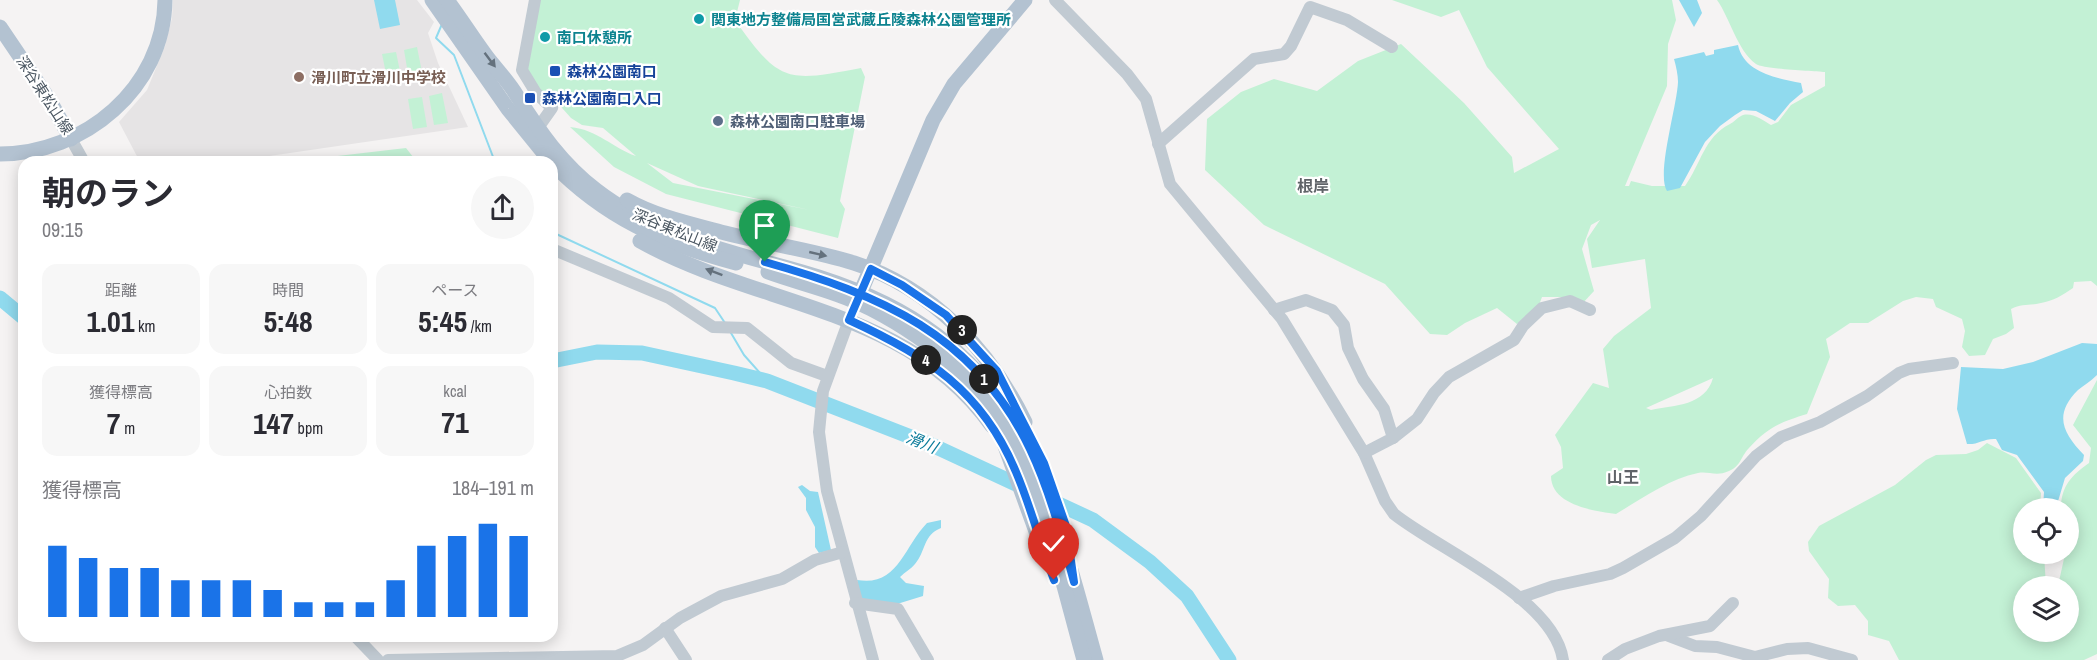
<!DOCTYPE html>
<html lang="ja">
<meta charset="utf-8">
<style>
:root{--surface:#fff;--page:#f7f7f7;--text:#2b2b33;--muted:#7c7c81;--accent:#1a73e8}
body{margin:0;font-family:"Archivo Narrow","Noto Sans JP",sans-serif;background:var(--page);color:var(--text);height:100vh;display:flex;flex-direction:column;font-size:22px;white-space:nowrap}
*{box-sizing:border-box;margin:0}
p{font-size:20px;color:var(--muted)}
.icon{flex:none;width:33px;height:33px;fill:none;stroke:currentColor;stroke-width:2;stroke-linecap:round;stroke-linejoin:round}
.map{position:relative;flex:1;overflow:hidden}
.panel{position:absolute;left:18px;top:156px;width:540px;height:486px;display:flex;flex-direction:column;background:var(--surface);border-radius:18px;box-shadow:0 3px 15px #0003}
.panel>*{flex:none}
.tools{position:absolute;left:2013px;top:498px;display:grid;gap:12px}
.tools a{display:grid;place-items:center;width:66px;height:66px;border-radius:50%;background:var(--surface);box-shadow:0 3px 15px #0003;font-size:30px}
.pin{position:absolute;display:grid;place-items:center;width:51px;height:51px;color:#fff;margin:-62px -26px;border-radius:50% 50% 50% 0;rotate:-45deg;box-shadow:0 0 6px #0007}
.pin .icon{rotate:45deg}
.km{position:absolute;width:30px;height:30px;margin:-15px;border-radius:50%;background:#222;color:#fff;font-size:16px;line-height:30px;text-align:center}
.round{display:grid;place-items:center;flex:none;width:63px;height:63px;border-radius:32px;background:var(--page)}
.head{display:flex;align-items:center;justify-content:space-between;height:102px;padding:0 24px}
h1{font-size:33px;font-weight:700;line-height:45px}
.metrics{display:grid;grid-template-columns:repeat(3,1fr);gap:9px;height:102px;padding:6px 24px}
.metrics div{display:grid;align-content:center;border-radius:15px;background:var(--page);text-align:center}
.metrics b{font-size:30px;font-weight:700}
.metrics small{font-size:16px;font-weight:400}
.metrics p{font-size:16px}
.chart{height:168px;padding:12px 24px}
.chart p{display:flex;justify-content:space-between}
.chart svg{width:100%;height:108px;margin-top:6px;stroke:var(--accent);stroke-width:6}
.map>svg:first-child{display:block}
.education{fill:#e6e4e5}
.green{fill:#c3f1d5;fill-rule:evenodd}
.water{fill:#90daee}
.lines{fill:none;stroke-linecap:round;stroke-linejoin:round}
.stream{stroke:#90daee;stroke-width:2}
.river{stroke:#90daee;stroke-width:15}
.minor{stroke:#c1cad2;stroke-width:12}
.major{stroke:#b3c2d1;stroke-width:15}
.oneway{fill:#64717d}
.route-casing{stroke:#fff;stroke-width:12}
.route{stroke:#1a73e8;stroke-width:8}
.culture-dot{fill:#0f9aa8;stroke:#fff;stroke-width:2}
.transit-dot{fill:#1a4fb4;stroke:#fff;stroke-width:2}
.education-dot{fill:#8d6e63;stroke:#fff;stroke-width:2}
.service-dot{fill:#5c6f8a;stroke:#fff;stroke-width:2}
.labels{text-anchor:middle;dominant-baseline:central;stroke-width:4.5;stroke-linejoin:round;paint-order:stroke}
.culture-label{font-size:15px;font-weight:bold;fill:#0d838f;stroke:#fff;text-anchor:start}
.transit-label{font-size:15px;font-weight:bold;fill:#164399;stroke:#fff;text-anchor:start}
.education-label{font-size:15px;font-weight:bold;fill:#785e54;stroke:#fff;text-anchor:start}
.street-label{font-size:15px;fill:#4a5661;stroke:#fff}
.service-label{font-size:15px;font-weight:bold;fill:#4e5e75;stroke:#fff;text-anchor:start}
.neighbourhood-label{font-size:16px;font-weight:bold;fill:#5f6368;stroke:#fff}
.water-label{font-size:16px;font-style:italic;fill:#0c7c9b;stroke:#fff}
</style>
<div class="map">
<svg width="2097" height="660" viewBox="0 0 2097 660">
<rect width="100%" height="100%" fill="#f5f3f3"/>
<path class="education" d="M173,0H417L434,22L428,33L438,63L468,127L229,162H140L119,122L147,90L165,46L172,18Z"/>
<g class="green">
<path d="M540,0H740L735,20C780,84 787,82 861,68L865,77L840,201L845,209L838,238L666,194L614,167L570,127C599,130 612,148 636,156L603,128L582,125L571,118L554,99L549,102L527,73ZM647,163L698,186L810,210L673,183Z"/>
<path d="M1392,0H1672L1676,20L1668,44L1667,86L1625,186H1629L1631,181L1652,186H1685C1701,164 1704,137 1730,124C1734,122 1737,118 1741,116C1750,111 1763,120 1771,125L1778,122L1791,105L1825,86V72C1813,71 1763,69 1756,64C1737,50 1730,18 1717,0H2097V286L2091,281L2074,282L2073,288C2063,295 2053,301 2041,303C2029,306 2022,303 2011,309L2014,328L2006,334L1993,339L1985,355L1969,356L1962,347L1965,331L1962,319L1936,307L1933,299L1916,297L1903,301L1868,323H1850L1826,339L1830,357L1807,414C1781,422 1768,427 1749,448C1741,456 1741,466 1729,471C1716,477 1709,471 1698,473C1669,479 1641,499 1616,514C1594,511 1551,505 1551,476L1563,468L1561,447L1555,435L1593,383L1609,388L1603,349L1614,336L1651,308L1645,259L1592,268L1587,239L1600,220L1591,225L1582,249L1594,291L1582,304L1567,297H1542L1539,305L1517,324L1497,308L1465,323L1447,335L1430,334L1385,284L1264,225L1205,170L1207,119L1241,92L1274,79L1317,91L1358,61L1401,44L1464,103L1512,157L1514,173L1559,149L1487,67L1459,10L1441,17ZM1713,378C1705,406 1675,405 1651,410L1646,408Z"/>
<path d="M417,47L423,77L409,80L404,50Z"/>
<path d="M396,52L402,81L388,83L382,54Z"/>
<path d="M442,93L448,123L434,125L429,96Z"/>
<path d="M422,97L427,127L413,129L408,99Z"/>
<path d="M406,148L417,162H286Z"/>
<path d="M2097,380V654L2084,660H1899L1889,641L1868,635V621L1855,605L1838,606L1828,598L1829,579L1809,551L1808,542L1819,526L1895,485L1926,460L1936,455L1966,454L1978,450L1987,443L2016,458L2041,493L2040,508H2024V554H2044L2046,586H2024V632H2068V586H2058L2065,554H2068V508H2061C2061,486 2072,475 2089,463L2091,448L2073,425Z"/>
</g>
<g class="water">
<path d="M374,0H395L400,25L380,29Z"/>
<path d="M1679,0H1697L1702,13L1694,27Z"/>
<path d="M1738,45C1744,73 1777,78 1801,83L1803,92L1790,103L1775,121L1756,111L1743,110L1735,115L1720,126L1705,142L1680,188L1667,191C1656,174 1677,107 1678,82C1678,75 1676,66 1674,59L1704,52L1706,56L1714,54V50Z"/>
<path d="M2082,343L2097,344V375C2091,381 2084,385 2078,390C2053,415 2063,433 2084,455L2083,461L2065,478L2056,508H2043L2044,492L2017,455L2002,450L1996,439C1984,438 1978,445 1967,444L1957,409L1961,367L2003,369L2033,362Z"/>
<path d="M802,485L810,491L818,492L831,550L819,553L815,547V527L806,510V498L798,487Z"/>
<path d="M941,520V528C923,535 926,551 915,564C911,569 905,572 900,577L906,583L924,586L923,596L897,604L861,599L857,580C898,587 903,548 927,523Z"/>
</g>
<g class="lines">
<g class="stream">
<path d="M442,24L436,38L454,55L495,162"/>
<path d="M552,232L715,308L725,323"/>
<path d="M731,333L744,355L767,381"/>
</g>
<g class="river">
<path d="M0,298L24,318"/>
<path d="M552,361L597,352L642,353L734,373L767,381L934,446L1093,520L1150,562L1187,596L1229,660"/>
</g>
<g class="minor">
<path d="M535,0L522,70L536,93L552,108L540,125"/>
<path d="M1055,0L1127,74L1146,99L1170,184L1282,319L1364,453L1385,501L1394,514C1439,550 1554,598 1563,660"/>
<path d="M71,139L84,162"/>
<path d="M1158,144L1254,59L1284,54L1291,46L1310,7L1347,20L1392,47"/>
<path d="M552,249L669,298L713,327L747,328L791,363L827,376"/>
<path d="M1274,310L1306,300L1332,310L1344,325L1348,348L1363,379L1384,409L1393,438L1364,453"/>
<path d="M849,320L823,391L819,432L827,491L873,660"/>
<path d="M1393,438L1417,419L1434,393L1449,377L1514,340L1523,326L1542,308L1570,301L1590,310"/>
<path d="M1519,598L1554,586L1610,574L1623,568L1675,538L1701,516L1756,456L1781,437L1820,422L1867,396L1899,373L1909,369L1953,363"/>
<path d="M855,603L898,609L928,660"/>
<path d="M665,628L686,660"/>
<path d="M1666,635L1695,646L1717,647L1755,657L1787,649L1808,648L1852,660"/>
<path d="M355,636L378,660"/>
<path d="M388,660L617,656L643,645L680,618L721,596L782,579L815,560L843,552"/>
<path d="M1608,660L1625,649L1659,636L1710,626L1733,603"/>
</g>
<g class="major">
<path d="M432,0L508,109L551,162"/>
<path d="M447,0C461,19 473,38 487,57C497,70 509,82 517,96C539,131 562,164 596,190C655,236 731,252 802,272C1019,334 1042,466 1096,660"/>
<path d="M0,27L50,101L71,139"/>
<path d="M0,154C84,154 164,88 165,0"/>
<path d="M552,163C604,217 664,244 736,263"/>
<path d="M627,200C657,217 692,224 725,233C768,244 812,250 854,263C932,288 990,350 1025,422"/>
<path d="M640,241C758,307 907,306 992,426"/>
<path d="M768,272C801,284 839,292 871,309C1026,389 1041,506 1084,660"/>
<path d="M857,301L933,120L954,84L1025,0"/>
<path d="M1005,446L1046,559"/>
</g>
</g>
<defs><path id="oneway-solid" d="M-6-.8H1V-3.2L6.5 0L1 3.2V.8H-6Z" transform="scale(1.5)"/></defs>
<g class="oneway">
<use href="#oneway-solid" transform="translate(490 60) rotate(53)"/>
<use href="#oneway-solid" transform="translate(818 254) rotate(13)"/>
<use href="#oneway-solid" transform="translate(714 272) rotate(-159)"/>
</g>
<g class="lines">
<defs>
<path id="route" d="M765,262C879,294 976,335 1030,449C1050,491 1062,538 1074,582L1066,526L1044,463L997,371L946,315L902,285L871,269L849,320C926,355 982,390 1016,472C1031,507 1040,544 1054,580"/>
</defs>
<use href="#route" class="route-casing"/>
<use href="#route" class="route"/>
</g>
<g class="culture-dot">
<circle cx="699" cy="19" r="6"/>
<circle cx="545" cy="37" r="6"/>
</g>
<g class="transit-dot">
<rect x="549" y="65" width="12" height="12" rx="3"/>
<rect x="524" y="92" width="12" height="12" rx="3"/>
</g>
<circle class="education-dot" cx="299" cy="77" r="6"/>
<circle class="service-dot" cx="718" cy="121" r="6"/>
<g class="labels">
<g class="culture-label">
<text x="711" y="19">関東地方整備局国営武蔵丘陵森林公園管理所</text>
<text x="557" y="37">南口休憩所</text>
</g>
<g class="transit-label">
<text x="567" y="71">森林公園南口</text>
<text x="542" y="98">森林公園南口入口</text>
</g>
<g class="education-label">
<text x="311" y="77">滑川町立滑川中学校</text>
</g>
<g class="street-label">
<text transform="translate(45 95) rotate(57)">深谷東松山線</text>
<text transform="translate(675 230) rotate(22)">深谷東松山線</text>
</g>
<g class="service-label">
<text x="730" y="121">森林公園南口駐車場</text>
</g>
<g class="neighbourhood-label">
<text x="1313" y="186">根岸</text>
<text x="1623" y="477">山王</text>
</g>
<g class="water-label">
<text transform="translate(922 442) rotate(22)">滑川</text>
</g>
</g>
</svg>
<div class="tools">
<a><svg class="icon" aria-label="locate" viewBox="0 0 24 24"><circle cx="12" cy="12" r="6"/><path d="M12 2v4M12 18v4M2 12h4M18 12h4"/></svg></a>
<a><svg class="icon" aria-label="layers" viewBox="0 0 24 24"><path d="M12 4l9 5-9 5-9-5zM3 14l9 5 9-5"/></svg></a>
</div>
<div class="pin" style="left:765px;top:262px;background:#1e9e55"><svg class="icon" aria-label="arrive" viewBox="0 0 24 24"><path d="M6 21V4h12l-3 4 3 4H6"/></svg></div>
<div class="pin" style="left:1054px;top:580px;background:#d93025"><svg class="icon" aria-label="check" viewBox="0 0 24 24"><path d="M5 12l5 5 9-10"/></svg></div>
<b class="km" style="left:984px;top:379px">1</b>
<b class="km" style="left:962px;top:330px">3</b>
<b class="km" style="left:926px;top:360px">4</b>
<section class="panel">
<div class="head"><div><h1>朝のラン</h1><p>09:15</p></div><a class="round"><svg class="icon" aria-label="share" viewBox="0 0 24 24"><path d="M12 15V3M7 8l5-5 5 5M5 13v7h14v-7"/></svg></a></div>
<div class="metrics">
<div><p>距離</p><b>1.01<small> km</small></b></div>
<div><p>時間</p><b>5:48</b></div>
<div><p>ペース</p><b>5:45<small> /km</small></b></div>
</div>
<div class="metrics">
<div><p>獲得標高</p><b>7<small> m</small></b></div>
<div><p>心拍数</p><b>147<small> bpm</small></b></div>
<div><p>kcal</p><b>71</b></div>
</div>
<div class="chart"><p><span>獲得標高</span>184–191 m</p>
<svg viewBox="0 0 160 44" preserveAspectRatio="none"><path d="M5 44V15M15 44V20M25 44V24M35 44V24M45 44V29M55 44V29M65 44V29M75 44V33M85 44V38M95 44V38M105 44V38M115 44V29M125 44V15M135 44V11M145 44V6M155 44V11"/></svg>
</div>
</section>
</div>
